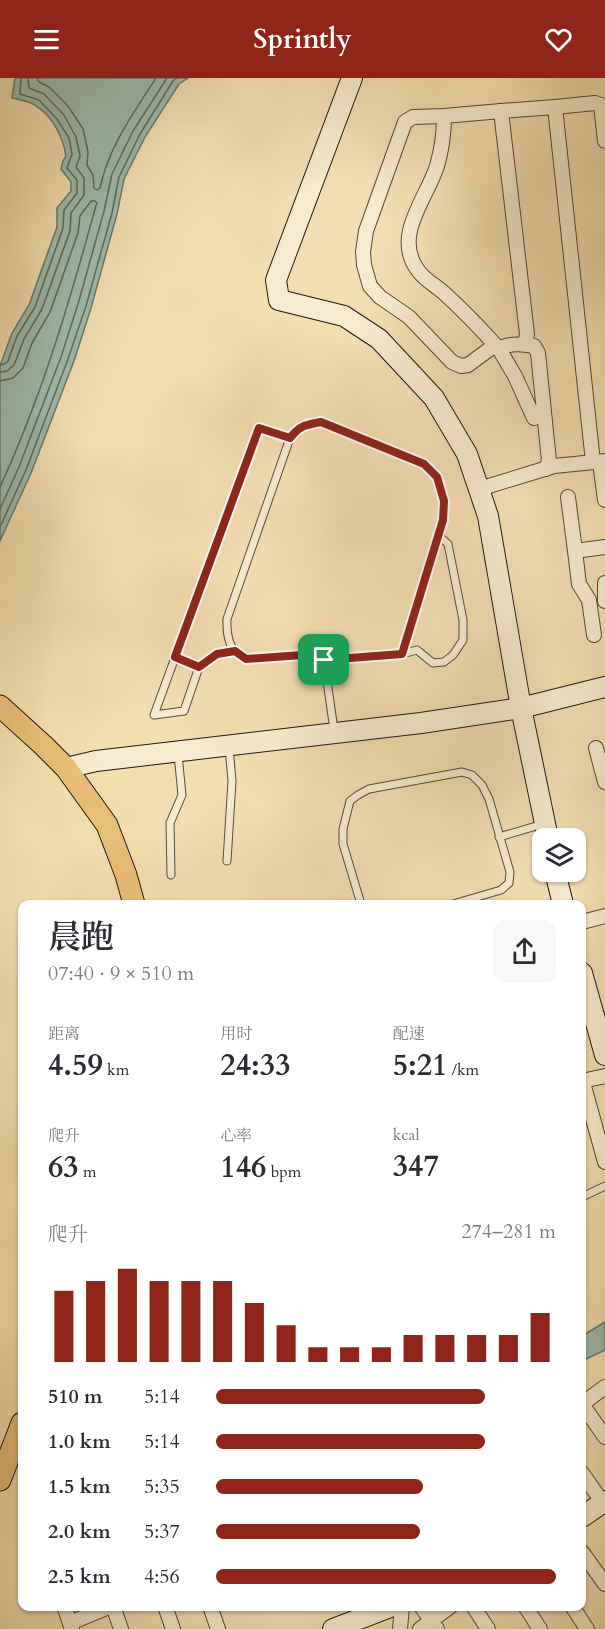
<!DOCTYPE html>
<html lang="zh">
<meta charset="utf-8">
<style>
:root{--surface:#fff;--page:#f7f7f7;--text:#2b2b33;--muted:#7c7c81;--accent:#8f2418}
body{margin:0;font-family:Cardo,"Noto Serif SC",serif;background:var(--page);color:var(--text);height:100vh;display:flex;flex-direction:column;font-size:22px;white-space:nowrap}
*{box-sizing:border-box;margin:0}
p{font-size:20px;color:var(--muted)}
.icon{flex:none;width:33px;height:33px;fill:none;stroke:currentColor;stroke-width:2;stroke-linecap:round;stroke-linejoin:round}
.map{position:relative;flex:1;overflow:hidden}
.drawer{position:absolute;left:18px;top:822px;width:568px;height:711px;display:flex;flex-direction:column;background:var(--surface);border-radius:12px;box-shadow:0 2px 4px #0004}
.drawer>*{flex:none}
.tools{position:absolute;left:532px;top:750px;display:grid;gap:12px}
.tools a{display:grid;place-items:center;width:54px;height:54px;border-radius:12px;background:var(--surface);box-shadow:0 2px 4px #0004;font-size:30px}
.pin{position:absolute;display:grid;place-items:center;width:51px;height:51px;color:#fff;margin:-26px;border-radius:12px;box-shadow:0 3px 9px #0006}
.round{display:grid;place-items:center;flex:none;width:63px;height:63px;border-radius:12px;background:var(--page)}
.headline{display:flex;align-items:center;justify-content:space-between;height:102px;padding:0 30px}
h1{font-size:33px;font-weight:600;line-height:45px}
.stats{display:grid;grid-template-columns:repeat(3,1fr);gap:9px;height:102px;padding:6px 30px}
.stats div{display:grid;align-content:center}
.stats b{font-size:30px;font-weight:600}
.stats small{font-size:16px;font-weight:400}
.stats p{font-size:16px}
.chart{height:168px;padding:12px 30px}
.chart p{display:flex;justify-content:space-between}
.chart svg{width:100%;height:108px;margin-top:6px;stroke:var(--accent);stroke-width:6}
ul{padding:0 30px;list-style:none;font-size:20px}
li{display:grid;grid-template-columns:96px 72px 1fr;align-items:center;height:45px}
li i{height:15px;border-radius:8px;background:var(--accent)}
header{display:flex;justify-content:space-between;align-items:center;height:78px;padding:0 30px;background:var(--accent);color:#fff;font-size:27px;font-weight:600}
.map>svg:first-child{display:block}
.water{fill:#9cbcac;stroke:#6a7a6d;stroke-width:1.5}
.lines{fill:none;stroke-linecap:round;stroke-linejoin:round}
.shore{stroke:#5e6a5e;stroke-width:1.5}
.lane-casing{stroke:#554937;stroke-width:9}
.street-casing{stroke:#554937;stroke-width:16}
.secondary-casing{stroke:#20170f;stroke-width:22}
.primary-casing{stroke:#20170f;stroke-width:23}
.lane{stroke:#f8eacc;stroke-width:7}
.street{stroke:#f8eacc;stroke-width:14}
.secondary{stroke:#f8eacc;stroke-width:20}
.primary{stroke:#eabf78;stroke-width:21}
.route-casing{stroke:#fff;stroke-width:12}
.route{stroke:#8f2418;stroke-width:8}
</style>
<header><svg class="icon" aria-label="menu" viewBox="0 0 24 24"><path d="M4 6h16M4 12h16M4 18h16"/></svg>Sprintly<svg class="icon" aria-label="heart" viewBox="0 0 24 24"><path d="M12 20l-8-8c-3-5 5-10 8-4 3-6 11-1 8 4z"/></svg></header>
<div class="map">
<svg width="605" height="1551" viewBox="0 0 605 1551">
<rect width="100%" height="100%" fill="#f4deb0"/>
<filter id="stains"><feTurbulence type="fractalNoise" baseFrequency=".00333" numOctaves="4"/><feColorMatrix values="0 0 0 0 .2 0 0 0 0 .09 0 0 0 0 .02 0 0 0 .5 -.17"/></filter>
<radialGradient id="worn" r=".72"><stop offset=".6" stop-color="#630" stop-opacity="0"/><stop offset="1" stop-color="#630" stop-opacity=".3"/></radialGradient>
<g class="water">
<path d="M15,0H188L179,6L145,59L124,101L117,136L91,230L74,283L31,395L0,463V288L12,255L29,227L57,149V130L71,113V104L61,91L63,83L66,78C63,60 53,38 36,28C30,23 20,22 12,20Z"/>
<path d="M605,1244V1272L582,1283V1258Z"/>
</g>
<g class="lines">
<g class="shore">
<path d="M37,0L39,4L49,9L68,28L83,51L88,74L87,87L93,97L94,110L97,112L100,110C108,70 134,34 156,0"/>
<path d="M0,287L4,286L8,283L17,258L35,229L63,150L64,132L77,115V102L67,90L72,76L69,60L57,41L39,22L20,16L21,0"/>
<path d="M0,294L7,293L14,287L24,261L42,231L70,153L71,135L84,117V100L76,89L80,78L76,59L64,37L44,16L29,10L28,0"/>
<path d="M0,303L13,300L23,290L32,265L50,234L78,155L80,138L91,123H95L97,125L95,131C69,226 41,320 0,409"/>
<path d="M0,431L19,389L61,279L78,226L104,133L112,96L133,53L167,0"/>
<path d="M0,449L26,392L68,281L86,228L112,135L119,99L140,56L173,3L177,0"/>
</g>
<defs>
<g id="lane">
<path d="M235,573L217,576L199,589L184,633L154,637L259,350L290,360"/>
<path d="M402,576L417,572L433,585L444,584L453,577L463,562V542L448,466L438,457"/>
<path d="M175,579L199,589"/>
<path d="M324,582C316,580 308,577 301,577C265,575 225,598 227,541L290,360C300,347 306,347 322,344L424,386L437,399L444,423L443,442L402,576L324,582L334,652"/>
<path d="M499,759L543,746"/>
<path d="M227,783L232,703L229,669"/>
<path d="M171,797L170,745L182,717L178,676"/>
<path d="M361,826L343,766V751L350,723L358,717L369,711L462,694L472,697L482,707L489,721L510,794L509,805L501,812L453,826"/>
<path d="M582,1119L605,1108"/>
</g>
<g id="street">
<path d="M555,29L595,25L601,27L605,63"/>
<path d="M444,38C444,55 442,71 437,88C427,120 393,157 417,191C423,201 435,207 444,215C464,233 481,251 499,271"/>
<path d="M525,266L527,256L501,33L555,29L593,384"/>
<path d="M495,267L468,287L461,288L452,284L409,239L380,219L370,208L364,187L363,174L366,153L405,44L413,39L444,38L501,33"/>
<path d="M534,340L515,298L499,271C508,265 523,266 534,268L538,275L549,383L546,391"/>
<path d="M600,384L605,422"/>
<path d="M479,411L554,388L605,383"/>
<path d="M568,419L575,473L605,469"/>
<path d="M575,473L579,506L589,522L594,557"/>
<path d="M605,505V523"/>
<path d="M596,670L605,704"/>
<path d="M582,844L605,838"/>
<path d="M582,1001L605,1084"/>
<path d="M582,1003L605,998"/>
<path d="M582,1326L605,1359"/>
<path d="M582,1326L605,1309"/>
<path d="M582,1395L605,1428"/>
<path d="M582,1474L605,1506"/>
<path d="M64,1528L72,1551"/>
<path d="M113,1528L121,1551"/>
<path d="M165,1528L173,1551"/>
<path d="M210,1528L218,1551"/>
<path d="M421,1528L437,1551"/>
<path d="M473,1528L488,1551"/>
<path d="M525,1528L540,1551"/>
<path d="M572,1528L587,1551"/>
<path d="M70,1545L111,1528"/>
<path d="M400,1551L402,1528"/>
<path d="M420,1551L451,1528"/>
</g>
<g id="secondary">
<path d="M352,0L276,202L279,222L344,238L379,261L434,320L467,376L488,438L521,630L548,760"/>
<path d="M66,690L96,683L421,645L521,630L605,609"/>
<path d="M555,794L563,826"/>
<path d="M582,895L605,977"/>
<path d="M582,1439L605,1423"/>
<path d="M333,1551L393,1528"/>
</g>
<g id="primary">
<path d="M0,628L43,667L66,690L107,747L126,797L134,826"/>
<path d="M0,1402L22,1345"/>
</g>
</defs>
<use href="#lane" class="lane-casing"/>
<use href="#street" class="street-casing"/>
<use href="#secondary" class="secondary-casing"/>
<use href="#primary" class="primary-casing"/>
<use href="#lane" class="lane"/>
<use href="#street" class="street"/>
<use href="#secondary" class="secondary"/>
<use href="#primary" class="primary"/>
</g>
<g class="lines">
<defs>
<path id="route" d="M321,344L424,386L437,399L444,423L443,442L402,576L324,582L302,577L246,581L235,573L217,576L199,589L175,579L259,350L290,360C300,347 306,347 321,344Z"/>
</defs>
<use href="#route" class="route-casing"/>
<use href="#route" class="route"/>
</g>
<rect width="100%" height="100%" filter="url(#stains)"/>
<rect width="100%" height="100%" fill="url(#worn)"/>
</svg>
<div class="tools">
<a><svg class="icon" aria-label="layers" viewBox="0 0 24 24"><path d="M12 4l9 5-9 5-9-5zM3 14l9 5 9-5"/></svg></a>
</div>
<div class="pin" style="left:324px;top:582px;background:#1e9e55"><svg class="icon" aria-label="arrive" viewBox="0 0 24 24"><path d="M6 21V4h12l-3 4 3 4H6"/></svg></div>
<section class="drawer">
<div class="headline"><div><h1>晨跑</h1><p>07:40 · 9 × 510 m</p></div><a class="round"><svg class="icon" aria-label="share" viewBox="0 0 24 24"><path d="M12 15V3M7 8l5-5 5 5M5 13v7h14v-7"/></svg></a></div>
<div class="stats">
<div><p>距离</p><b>4.59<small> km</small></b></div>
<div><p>用时</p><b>24:33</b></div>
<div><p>配速</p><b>5:21<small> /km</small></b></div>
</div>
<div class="stats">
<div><p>爬升</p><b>63<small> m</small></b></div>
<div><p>心率</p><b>146<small> bpm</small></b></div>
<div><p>kcal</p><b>347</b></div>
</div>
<div class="chart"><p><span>爬升</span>274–281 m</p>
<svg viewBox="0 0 160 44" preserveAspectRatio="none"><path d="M5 44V15M15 44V11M25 44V6M35 44V11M45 44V11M55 44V11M65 44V20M75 44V29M85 44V38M95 44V38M105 44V38M115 44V33M125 44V33M135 44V33M145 44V33M155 44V24"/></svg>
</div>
<ul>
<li><b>510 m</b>5:14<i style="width:79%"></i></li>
<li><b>1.0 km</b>5:14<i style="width:79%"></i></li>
<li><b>1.5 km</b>5:35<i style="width:61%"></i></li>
<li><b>2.0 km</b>5:37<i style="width:60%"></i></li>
<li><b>2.5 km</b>4:56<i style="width:100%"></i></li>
</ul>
</section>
</div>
